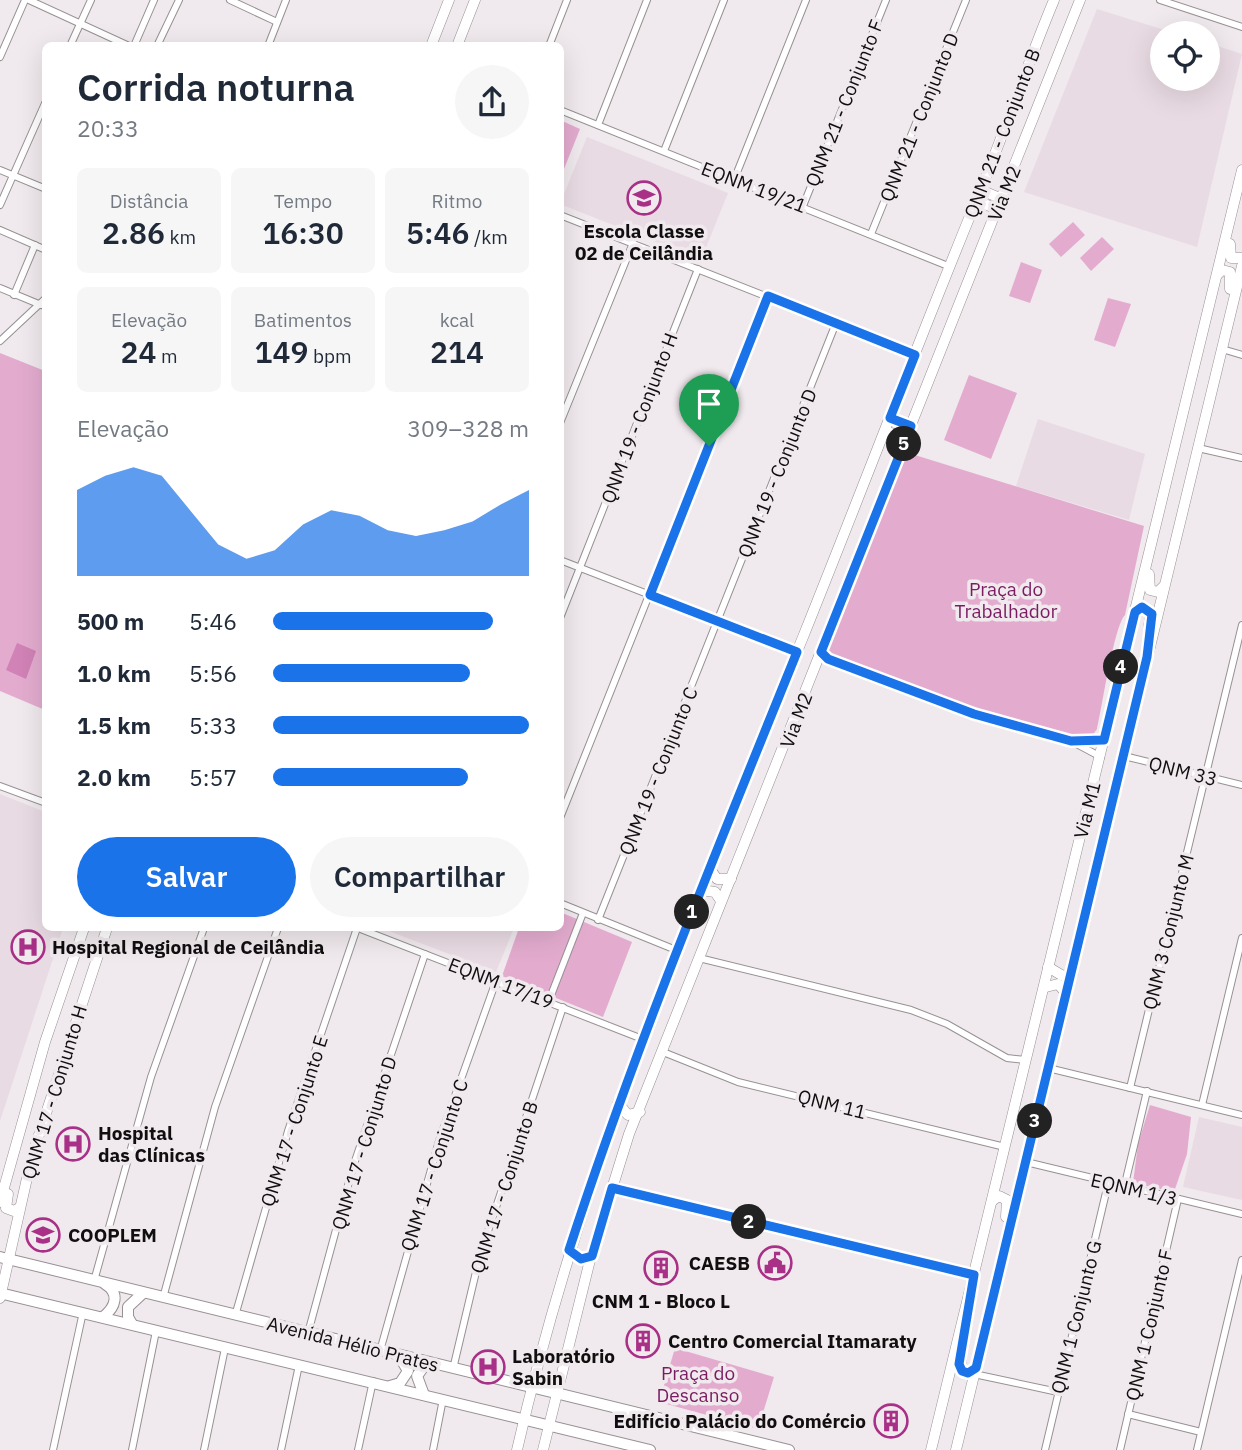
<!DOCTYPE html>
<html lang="pt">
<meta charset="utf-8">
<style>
:root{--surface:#fff;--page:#f6f6f7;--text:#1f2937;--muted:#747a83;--accent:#1a73e8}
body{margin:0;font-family:"IBM Plex Sans",sans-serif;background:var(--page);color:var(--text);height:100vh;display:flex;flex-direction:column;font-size:26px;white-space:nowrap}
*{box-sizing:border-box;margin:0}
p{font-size:23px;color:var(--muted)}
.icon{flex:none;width:38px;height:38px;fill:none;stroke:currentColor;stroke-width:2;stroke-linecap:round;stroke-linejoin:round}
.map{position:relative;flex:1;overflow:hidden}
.sheet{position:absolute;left:42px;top:42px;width:522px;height:889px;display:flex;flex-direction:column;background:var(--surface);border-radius:10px;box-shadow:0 7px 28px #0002}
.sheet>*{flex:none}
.tools{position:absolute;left:1150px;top:21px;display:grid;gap:14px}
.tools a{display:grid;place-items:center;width:70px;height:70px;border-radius:50%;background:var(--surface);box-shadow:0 7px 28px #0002;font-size:35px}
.pin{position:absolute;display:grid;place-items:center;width:60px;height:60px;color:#fff;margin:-72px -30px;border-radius:50% 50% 50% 0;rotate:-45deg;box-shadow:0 0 7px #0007}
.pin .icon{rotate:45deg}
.km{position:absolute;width:35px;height:35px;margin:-18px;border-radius:50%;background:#222;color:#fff;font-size:19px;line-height:35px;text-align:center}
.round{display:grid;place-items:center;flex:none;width:74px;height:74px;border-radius:37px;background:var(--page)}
.head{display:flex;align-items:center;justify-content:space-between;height:119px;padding:0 35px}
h1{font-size:38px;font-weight:600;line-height:52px}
.stats{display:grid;grid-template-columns:repeat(3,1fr);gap:10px;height:119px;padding:7px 35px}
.stats div{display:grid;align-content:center;border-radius:10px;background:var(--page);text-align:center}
.stats b{font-size:30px;font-weight:600}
.stats small{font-size:19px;font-weight:400}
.stats p{font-size:19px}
.chart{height:196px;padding:14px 35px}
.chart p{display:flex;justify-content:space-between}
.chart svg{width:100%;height:126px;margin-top:7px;fill:var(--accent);opacity:.7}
.button{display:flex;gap:14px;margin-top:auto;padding:14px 35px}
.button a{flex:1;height:80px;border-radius:42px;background:var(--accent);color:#fff;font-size:28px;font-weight:600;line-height:80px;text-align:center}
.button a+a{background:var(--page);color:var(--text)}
ul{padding:0 35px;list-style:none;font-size:23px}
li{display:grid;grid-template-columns:112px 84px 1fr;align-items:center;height:52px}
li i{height:18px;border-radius:9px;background:var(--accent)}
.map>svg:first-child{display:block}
.built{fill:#e9dbe3}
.green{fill:#e3accf}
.water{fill:#d182b6}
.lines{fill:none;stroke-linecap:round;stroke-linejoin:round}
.street-casing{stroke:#979194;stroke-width:8}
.secondary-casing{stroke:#979194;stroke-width:11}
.primary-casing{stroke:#979194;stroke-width:12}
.street{stroke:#fff;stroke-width:6}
.secondary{stroke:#fff;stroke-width:10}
.primary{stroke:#fff;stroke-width:10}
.route-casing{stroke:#fff;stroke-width:14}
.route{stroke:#1a73e8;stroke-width:9}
.labels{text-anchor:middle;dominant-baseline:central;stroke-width:7;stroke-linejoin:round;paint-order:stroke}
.street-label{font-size:19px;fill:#100e0f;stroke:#f0e9ed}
.poi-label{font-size:19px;font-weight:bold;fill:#100e0f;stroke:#f0e9ed;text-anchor:start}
.park-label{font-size:19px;fill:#7a1c61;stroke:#f0e9ed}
</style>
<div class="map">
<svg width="1242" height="1450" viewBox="0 0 1242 1450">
<rect width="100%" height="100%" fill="#f0e9ed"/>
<g class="built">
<path d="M1097,9L1174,33H1162V79H1208V43L1242,54L1197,247L1024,192Z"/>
<path d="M587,137L728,193L701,260L560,204Z"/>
<path d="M1038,419L1145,454L1129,520L1016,486Z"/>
<path d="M0,794L45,812L46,928H63L0,1121Z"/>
<path d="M381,928H514L496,972Z"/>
<path d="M1199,1117L1242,1127V1200L1183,1187Z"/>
</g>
<g class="green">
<path d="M560,120L580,129L560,179Z"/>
<path d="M1073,222L1085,235L1061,257L1049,244Z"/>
<path d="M1102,237L1114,249L1091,271L1080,258Z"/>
<path d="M1021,262L1042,270L1030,303L1009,296Z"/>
<path d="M1108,298L1131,304L1115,347L1094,340Z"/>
<path d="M0,353L45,371V710L0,691Z"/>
<path d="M969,375L1017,393L991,459L944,440Z"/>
<path d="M902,451L1144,526L1125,615C1114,626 1102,708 1097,729L1089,740L1026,725L828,658L825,654Z"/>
<path d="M560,912L632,942L603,1017L502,976L519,928H560Z"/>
<path d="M1150,1105L1191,1117L1187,1154L1174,1192L1133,1183L1138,1144Z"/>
<path d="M675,1348L774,1377L758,1429L659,1402Z"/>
</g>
<path class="water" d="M17,643L36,651L26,679L6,670Z"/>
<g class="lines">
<defs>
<g id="street">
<path d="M29,0L129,46"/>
<path d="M230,0L277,22"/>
<path d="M1160,0L1242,27"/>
<path d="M70,46L91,0"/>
<path d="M134,46L154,0"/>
<path d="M157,46L179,0"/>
<path d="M268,46L286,0"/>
<path d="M549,46L567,0"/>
<path d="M0,57L25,0"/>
<path d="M560,110L948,266"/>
<path d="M598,125L647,0"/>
<path d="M664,151L724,0"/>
<path d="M0,170L46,189"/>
<path d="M734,180L806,0"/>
<path d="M0,205L46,101"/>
<path d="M803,206L886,0"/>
<path d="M560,215L915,355"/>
<path d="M0,230L46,250"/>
<path d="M871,234L966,0"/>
<path d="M0,288L41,305"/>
<path d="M14,295L35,245"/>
<path d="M0,341L46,298"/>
<path d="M1222,349L1242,355"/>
<path d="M560,423L633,243"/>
<path d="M1198,448L1242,458"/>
<path d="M560,560L797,652"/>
<path d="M560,618L698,269"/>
<path d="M821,652L833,663L954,708L1071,741L1101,757"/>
<path d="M1080,742L1104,740"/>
<path d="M1124,756L1242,785"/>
<path d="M0,786L46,803"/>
<path d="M560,818L768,297"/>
<path d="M560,903L676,950"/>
<path d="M598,920L836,323"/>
<path d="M358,928L645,1040"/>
<path d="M699,958L911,1010L947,1024L1007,1058L1026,1060"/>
<path d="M548,1003L583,913"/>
<path d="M663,1052L738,1082L1005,1147"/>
<path d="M1048,1068L1242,1115"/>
<path d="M1130,1088L1242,625"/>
<path d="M1202,1105L1242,938"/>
<path d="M1026,1162L1242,1214"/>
<path d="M612,1188L974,1275"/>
<path d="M1124,1188L1147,1091"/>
<path d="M94,1281L151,1077L204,928"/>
<path d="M163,1298L215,1107L278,928"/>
<path d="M235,1316L288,1131L357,928"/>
<path d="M308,1333L353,1167L425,954"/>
<path d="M380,1351L439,1141L496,981"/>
<path d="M453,1369L480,1255L563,1007"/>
<path d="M974,1374L1058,1392"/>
<path d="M1128,1414L1201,1432"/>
<path d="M53,1450L83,1312"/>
<path d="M132,1450L156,1331"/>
<path d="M204,1450L225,1348"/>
<path d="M281,1450L299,1365"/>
<path d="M358,1450L373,1381"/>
<path d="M433,1450L443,1399"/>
<path d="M1045,1450L1108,1184"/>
<path d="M1120,1450L1178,1199"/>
<path d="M1197,1450L1242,1260"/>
</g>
<g id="secondary">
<path d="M431,46L449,0"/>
<path d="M457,46L475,0"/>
<path d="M981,190L1002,199"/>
<path d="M976,201L998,209"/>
<path d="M1230,244L1231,258H1242"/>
<path d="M1217,275L1222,270L1230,272V289"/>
<path d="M890,418L911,426"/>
<path d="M885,431L906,438"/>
<path d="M1149,574L1150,590L1158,592L1164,586"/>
<path d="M1135,612L1142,607L1151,614L1149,625"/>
<path d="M710,869L717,879H731"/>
<path d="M701,890L715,892L721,901"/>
<path d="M1048,967L1063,976L1072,974"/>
<path d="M1046,987L1058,984L1067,994"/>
<path d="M618,1103L628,1115L640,1112"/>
<path d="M8,1194L6,1208L14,1211L19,1208"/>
<path d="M992,1201L999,1196L1007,1200L1006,1217"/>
<path d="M0,1202L45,1042L84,928"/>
<path d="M569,1250L581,1259L591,1256"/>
<path d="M0,1298L32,1156L107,928"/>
<path d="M961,1356L962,1371L968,1373L976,1368"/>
<path d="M517,1450C581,1168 695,903 803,637C863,488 920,337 981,189C1007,126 1028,62 1054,0"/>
<path d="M543,1450L591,1256L629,1134L1080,0"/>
<path d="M931,1450L1242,170"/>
<path d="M956,1450L1242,266"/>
</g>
<g id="primary">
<path d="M0,1257L789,1450"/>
<path d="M0,1293L650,1450"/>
<path d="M103,1317C116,1307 120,1293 105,1284"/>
<path d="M132,1324L128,1317V1307L143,1293"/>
<path d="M390,1386L400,1383L408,1371L399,1356"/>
<path d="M424,1395L417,1376L427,1362"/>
</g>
</defs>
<use href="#street" class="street-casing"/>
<use href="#secondary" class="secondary-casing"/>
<use href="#primary" class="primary-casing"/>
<use href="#street" class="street"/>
<use href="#secondary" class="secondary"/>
<use href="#primary" class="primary"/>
</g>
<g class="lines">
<defs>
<path id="route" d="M768,296L915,355L890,418L911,426L821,652L828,659L974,714L1071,741L1104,740L1135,612L1142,607L1152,614L1147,657L976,1368L968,1373L962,1371L959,1364L974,1275L612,1188L592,1256L581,1259L569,1250C635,1047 717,850 797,652L650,595Z"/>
</defs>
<use href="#route" class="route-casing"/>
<use href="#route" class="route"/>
</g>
<defs>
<symbol id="school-ring" viewBox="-11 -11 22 22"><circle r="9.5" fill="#f0e9ed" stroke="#a83087" stroke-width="1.5"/><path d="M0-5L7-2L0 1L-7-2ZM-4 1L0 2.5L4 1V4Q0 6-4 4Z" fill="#a83087"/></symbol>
<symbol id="hospital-ring" viewBox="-11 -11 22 22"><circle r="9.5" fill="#f0e9ed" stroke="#a83087" stroke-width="1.5"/><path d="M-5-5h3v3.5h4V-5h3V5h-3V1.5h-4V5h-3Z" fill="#a83087"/></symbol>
<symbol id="civic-ring" viewBox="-11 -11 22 22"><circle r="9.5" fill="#f0e9ed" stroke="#a83087" stroke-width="1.5"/><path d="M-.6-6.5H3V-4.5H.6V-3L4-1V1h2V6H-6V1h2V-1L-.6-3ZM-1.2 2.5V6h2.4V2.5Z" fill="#a83087"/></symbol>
<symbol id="building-ring" viewBox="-11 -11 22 22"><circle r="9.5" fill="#f0e9ed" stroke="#a83087" stroke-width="1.5"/><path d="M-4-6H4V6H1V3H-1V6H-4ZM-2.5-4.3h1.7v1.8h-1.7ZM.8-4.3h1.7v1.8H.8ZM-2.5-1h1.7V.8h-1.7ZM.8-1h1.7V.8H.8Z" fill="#a83087"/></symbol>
</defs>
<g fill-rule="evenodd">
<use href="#school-ring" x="625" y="179" width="38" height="38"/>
<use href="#hospital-ring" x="9" y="928" width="38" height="38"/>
<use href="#hospital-ring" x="54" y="1125" width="38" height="38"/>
<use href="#school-ring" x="24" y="1216" width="38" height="38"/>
<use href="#civic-ring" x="756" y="1244" width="38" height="38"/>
<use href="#building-ring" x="642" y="1249" width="38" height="38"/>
<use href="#building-ring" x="624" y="1322" width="38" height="38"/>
<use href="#hospital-ring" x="469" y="1348" width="38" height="38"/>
<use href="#building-ring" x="872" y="1402" width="38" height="38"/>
</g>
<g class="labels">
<g class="street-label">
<text transform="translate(844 103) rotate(-68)">QNM 21 - Conjunto F</text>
<text transform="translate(919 117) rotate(-68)">QNM 21 - Conjunto D</text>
<text transform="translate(1002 133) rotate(-69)">QNM 21 - Conjunto B</text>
<text transform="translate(754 187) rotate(21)">EQNM 19/21</text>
<text transform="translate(1004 193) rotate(-68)">Via M2</text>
<text transform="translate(639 418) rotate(-69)">QNM 19 - Conjunto H</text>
<text transform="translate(777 473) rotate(-68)">QNM 19 - Conjunto D</text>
<text transform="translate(796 720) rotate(-69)">Via M2</text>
<text transform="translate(658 771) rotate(-68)">QNM 19 - Conjunto C</text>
<text transform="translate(1183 771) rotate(14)">QNM 33</text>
<text transform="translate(1087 810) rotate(-76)">Via M1</text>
<text transform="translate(1168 932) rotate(-76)">QNM 3 Conjunto M</text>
<text transform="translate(501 983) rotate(21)">EQNM 17/19</text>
<text transform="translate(54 1092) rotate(-73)">QNM 17 - Conjunto H</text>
<text transform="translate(832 1104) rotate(14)">QNM 11</text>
<text transform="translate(294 1121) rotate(-72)">QNM 17 - Conjunto E</text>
<text transform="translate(364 1143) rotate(-73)">QNM 17 - Conjunto D</text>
<text transform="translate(434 1165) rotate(-72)">QNM 17 - Conjunto C</text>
<text transform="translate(504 1187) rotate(-72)">QNM 17 - Conjunto B</text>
<text transform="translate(1134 1189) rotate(13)">EQNM 1/3</text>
<text transform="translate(1076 1317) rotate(-76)">QNM 1 Conjunto G</text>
<text transform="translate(1149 1325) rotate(-77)">QNM 1 Conjunto F</text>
<text transform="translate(353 1344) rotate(14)">Avenida Hélio Prates</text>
</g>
<g class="poi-label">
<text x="644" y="231" text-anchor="middle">Escola Classe<tspan x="644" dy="22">02 de Ceilândia</tspan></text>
<text x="52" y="947">Hospital Regional de Ceilândia</text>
<text x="98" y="1133">Hospital<tspan x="98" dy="22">das Clínicas</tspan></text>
<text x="68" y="1235">COOPLEM</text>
<text x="750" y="1263" text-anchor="end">CAESB</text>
<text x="661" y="1301" text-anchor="middle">CNM 1 - Bloco L</text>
<text x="668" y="1341">Centro Comercial Itamaraty</text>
<text x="512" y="1356">Laboratório<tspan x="512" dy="22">Sabin</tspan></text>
<text x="866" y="1421" text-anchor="end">Edifício Palácio do Comércio</text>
</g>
<g class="park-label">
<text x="1006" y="589">Praça do<tspan x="1006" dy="22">Trabalhador</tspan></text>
<text x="698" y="1373">Praça do<tspan x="698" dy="22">Descanso</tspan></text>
</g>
</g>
</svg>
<div class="tools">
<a><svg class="icon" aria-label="locate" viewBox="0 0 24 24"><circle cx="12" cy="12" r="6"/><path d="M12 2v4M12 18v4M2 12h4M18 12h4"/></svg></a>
</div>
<div class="pin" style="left:709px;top:446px;background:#1e9e55"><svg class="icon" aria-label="arrive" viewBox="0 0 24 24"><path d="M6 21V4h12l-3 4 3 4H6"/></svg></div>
<b class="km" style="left:692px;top:912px">1</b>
<b class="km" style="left:749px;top:1222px">2</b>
<b class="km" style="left:1035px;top:1121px">3</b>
<b class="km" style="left:1121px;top:667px">4</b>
<b class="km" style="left:904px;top:444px">5</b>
<section class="sheet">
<div class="head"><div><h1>Corrida noturna</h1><p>20:33</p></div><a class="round"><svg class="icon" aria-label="share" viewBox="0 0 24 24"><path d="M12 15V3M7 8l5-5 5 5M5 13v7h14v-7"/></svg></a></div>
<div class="stats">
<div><p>Distância</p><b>2.86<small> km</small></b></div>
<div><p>Tempo</p><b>16:30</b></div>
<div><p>Ritmo</p><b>5:46<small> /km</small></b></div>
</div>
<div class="stats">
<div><p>Elevação</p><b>24<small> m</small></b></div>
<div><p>Batimentos</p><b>149<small> bpm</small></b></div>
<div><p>kcal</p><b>214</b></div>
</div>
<div class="chart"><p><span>Elevação</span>309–328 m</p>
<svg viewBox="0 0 160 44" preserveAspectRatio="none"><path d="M0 44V14L10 9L20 6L30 9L40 21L50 33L60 38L70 35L80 26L90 21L100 23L110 28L120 30L130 28L140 25L150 19L160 14V44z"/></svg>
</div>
<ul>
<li><b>500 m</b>5:46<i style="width:86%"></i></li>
<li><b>1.0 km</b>5:56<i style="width:77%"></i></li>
<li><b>1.5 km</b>5:33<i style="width:100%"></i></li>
<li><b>2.0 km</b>5:57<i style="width:76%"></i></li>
</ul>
<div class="button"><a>Salvar</a><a>Compartilhar</a></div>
</section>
</div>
